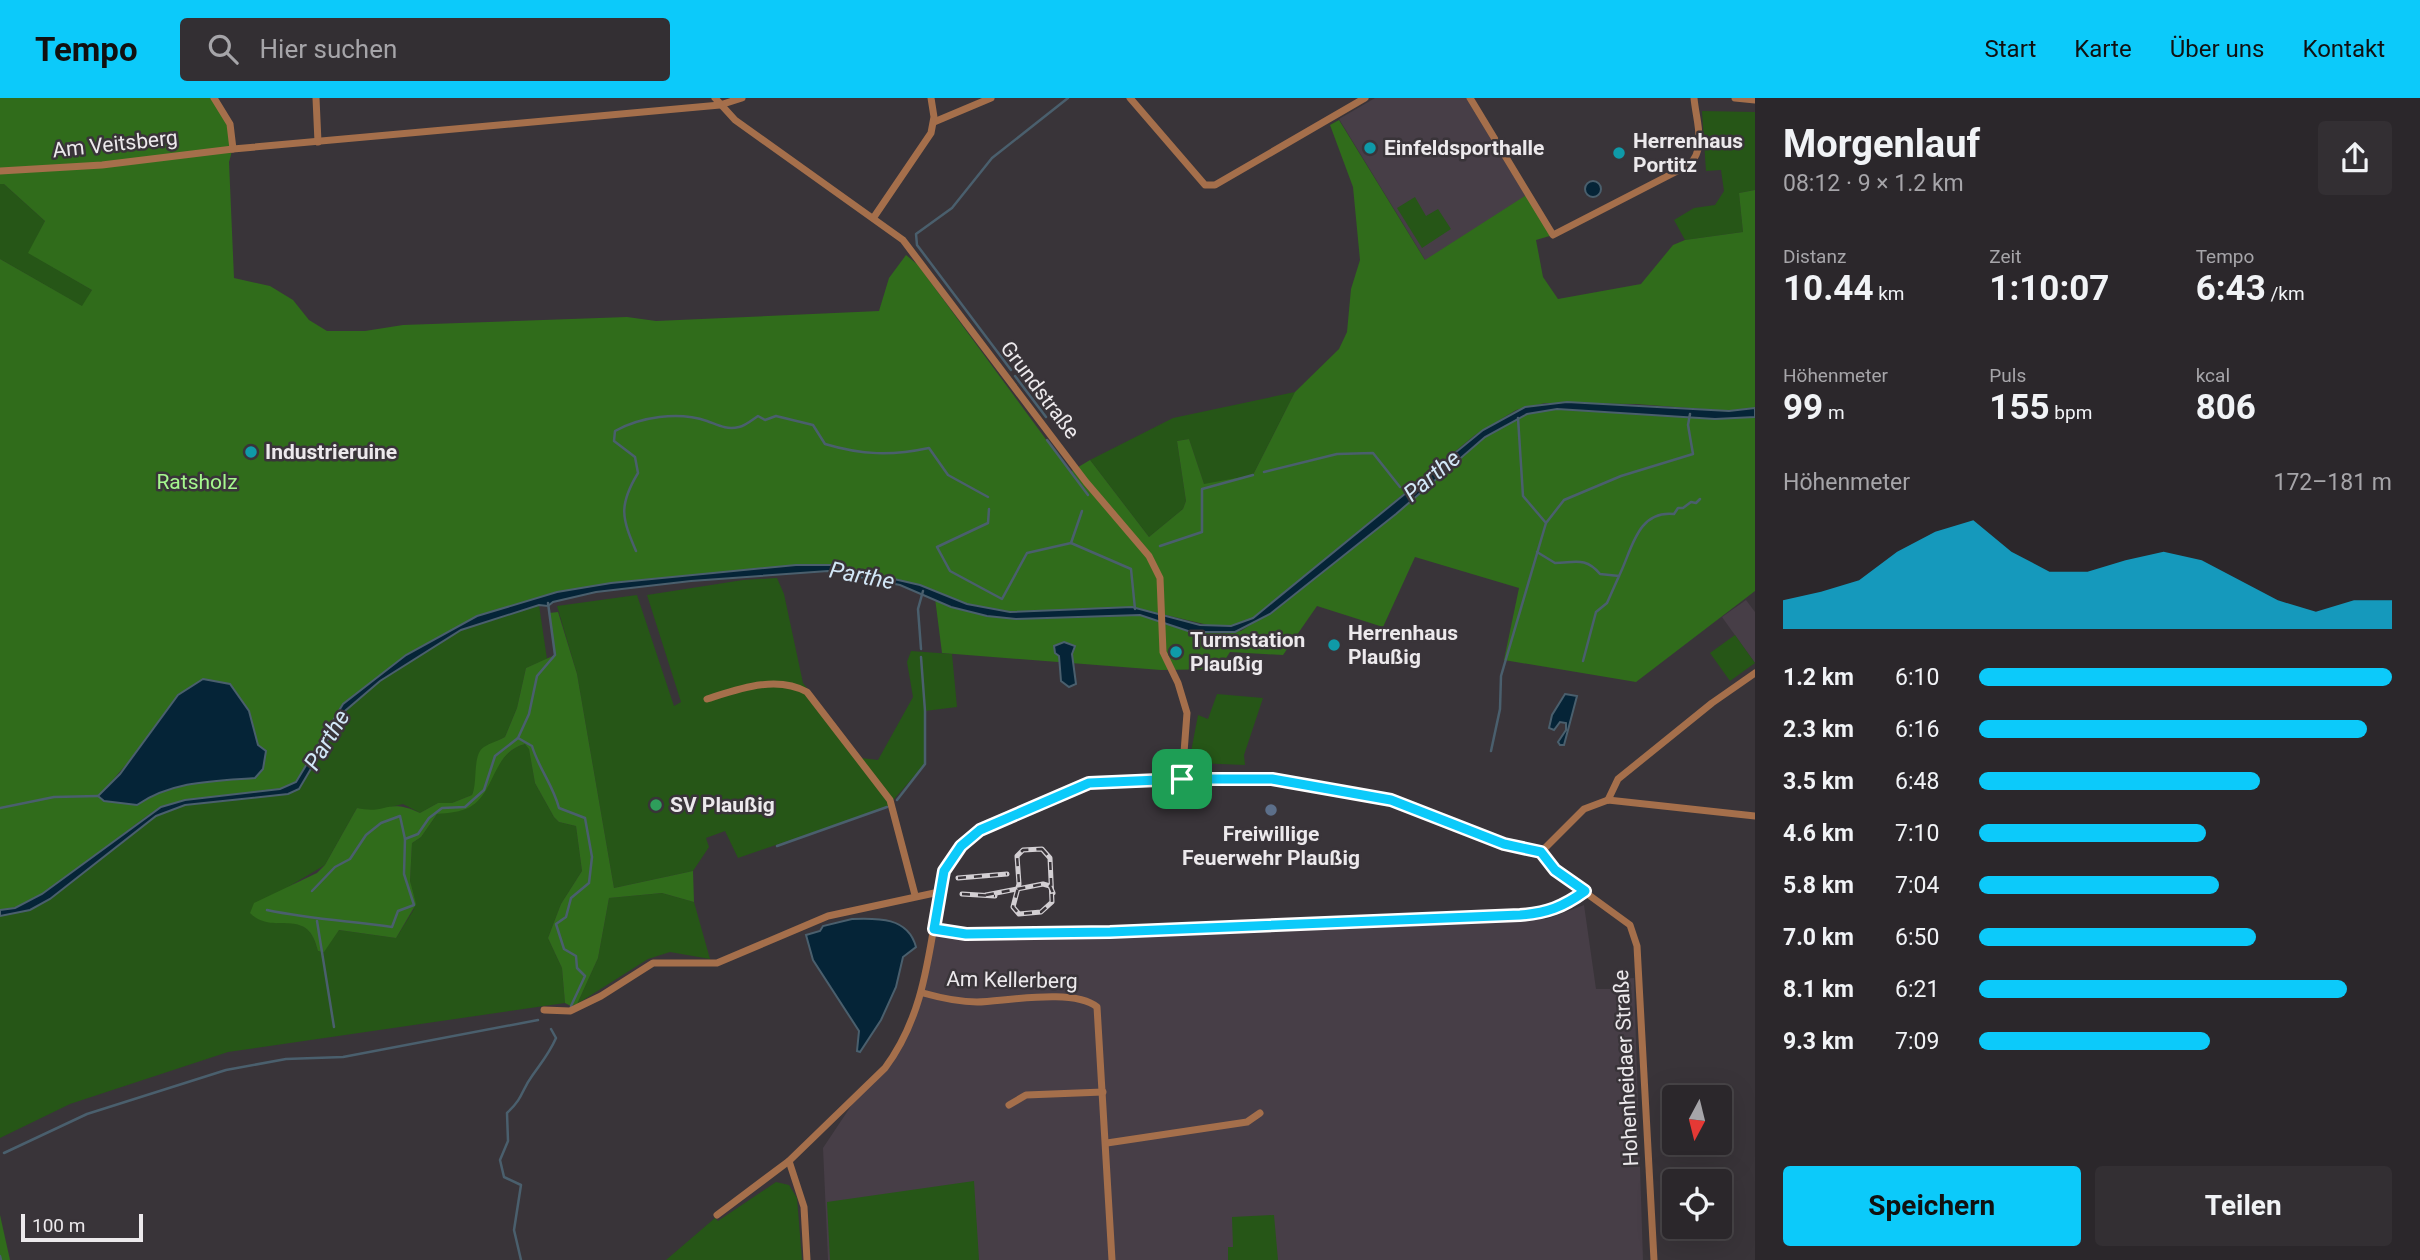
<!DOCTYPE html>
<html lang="de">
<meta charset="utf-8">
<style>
:root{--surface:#2b272b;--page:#332f33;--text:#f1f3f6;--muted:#a6a5a9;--line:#474447;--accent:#0ccafa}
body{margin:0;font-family:Roboto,sans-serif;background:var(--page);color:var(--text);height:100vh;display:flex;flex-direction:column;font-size:26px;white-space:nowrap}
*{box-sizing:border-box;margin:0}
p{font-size:23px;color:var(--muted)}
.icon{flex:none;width:38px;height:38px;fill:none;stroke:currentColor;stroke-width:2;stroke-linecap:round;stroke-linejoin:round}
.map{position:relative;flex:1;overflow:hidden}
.drawer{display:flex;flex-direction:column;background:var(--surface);width:665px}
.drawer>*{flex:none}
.needle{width:46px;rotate:187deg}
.controls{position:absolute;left:1662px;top:987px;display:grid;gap:14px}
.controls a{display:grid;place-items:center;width:70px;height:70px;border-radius:7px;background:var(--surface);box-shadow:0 7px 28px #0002,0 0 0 2px var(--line);font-size:35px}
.scale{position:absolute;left:21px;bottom:18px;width:122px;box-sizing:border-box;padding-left:7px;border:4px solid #ece9ec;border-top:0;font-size:19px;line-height:24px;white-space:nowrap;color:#ece9ec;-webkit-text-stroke:5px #393439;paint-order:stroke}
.pin{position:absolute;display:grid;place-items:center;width:60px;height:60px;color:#fff;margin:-30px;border-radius:14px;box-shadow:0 4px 10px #0006}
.round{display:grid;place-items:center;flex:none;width:74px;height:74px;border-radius:7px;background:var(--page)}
.head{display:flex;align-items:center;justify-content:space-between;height:119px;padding:0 28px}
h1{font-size:38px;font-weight:700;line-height:52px}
.metrics{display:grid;grid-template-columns:repeat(3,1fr);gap:10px;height:119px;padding:7px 28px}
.metrics div{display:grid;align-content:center}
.metrics b{font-size:35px;font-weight:700}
.metrics small{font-size:19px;font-weight:400}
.metrics p{font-size:19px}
.chart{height:196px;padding:14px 28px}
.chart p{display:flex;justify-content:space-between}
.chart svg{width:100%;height:126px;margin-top:7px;fill:var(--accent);opacity:.7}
.button{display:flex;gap:14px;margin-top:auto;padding:14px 28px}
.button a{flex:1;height:80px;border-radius:7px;background:var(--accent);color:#111;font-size:28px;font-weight:700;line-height:80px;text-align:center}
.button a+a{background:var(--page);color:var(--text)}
ul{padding:0 28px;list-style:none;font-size:23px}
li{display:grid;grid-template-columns:112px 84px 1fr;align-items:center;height:52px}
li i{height:18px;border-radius:9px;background:var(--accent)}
header{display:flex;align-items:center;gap:42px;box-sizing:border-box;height:98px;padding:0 35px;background:var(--accent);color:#111}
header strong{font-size:33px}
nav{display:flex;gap:38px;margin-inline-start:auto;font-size:24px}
.search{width:490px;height:63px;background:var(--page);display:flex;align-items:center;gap:18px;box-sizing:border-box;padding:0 24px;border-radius:7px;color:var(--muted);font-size:26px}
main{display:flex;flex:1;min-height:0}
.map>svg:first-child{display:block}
.built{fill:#473e47}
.green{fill:#265617}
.forest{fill:#306c1b;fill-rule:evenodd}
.water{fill:#052437;stroke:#4a5f6d;stroke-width:2}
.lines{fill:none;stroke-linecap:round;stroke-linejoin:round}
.stream{stroke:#4a5f6d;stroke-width:2.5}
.street{stroke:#a56f4b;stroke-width:7}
.rail-casing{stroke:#d3cfd3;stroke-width:5}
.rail{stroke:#393439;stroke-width:2.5;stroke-dasharray:8;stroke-linecap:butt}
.route-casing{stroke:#fff;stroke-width:14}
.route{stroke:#0ccafa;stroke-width:9}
.culture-dot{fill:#0f9aa8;stroke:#393439;stroke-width:2.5}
.leisure-dot{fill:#2e9e5b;stroke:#393439;stroke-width:2.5}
.service-dot{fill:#5c6f8a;stroke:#393439;stroke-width:2.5}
.labels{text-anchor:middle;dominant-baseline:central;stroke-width:5;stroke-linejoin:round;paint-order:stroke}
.poi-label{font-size:21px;font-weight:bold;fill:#ece9ec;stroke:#393439;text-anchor:start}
.street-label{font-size:21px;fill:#ece9ec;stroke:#393439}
.park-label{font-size:21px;fill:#a5f78e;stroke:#393439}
.water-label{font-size:23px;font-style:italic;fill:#d2e7f7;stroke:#393439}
</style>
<header>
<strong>Tempo</strong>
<div class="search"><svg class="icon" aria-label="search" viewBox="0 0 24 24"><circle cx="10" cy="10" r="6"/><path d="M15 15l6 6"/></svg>Hier suchen</div>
<nav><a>Start</a><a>Karte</a><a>Über uns</a><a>Kontakt</a></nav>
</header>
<main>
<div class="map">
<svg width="1755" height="1162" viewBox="0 0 1755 1162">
<rect width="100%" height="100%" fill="#393439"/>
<g class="built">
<path d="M1375,0H1466L1548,135L1429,168L1339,21Z"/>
<path d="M1746,502L1755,514V565L1722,519Z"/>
<path d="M1584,807L1596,891H1621V881L1634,880L1643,1162H828L823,1050L859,996L885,970L915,919L933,838L1068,841L1547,821Z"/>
</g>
<g class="green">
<path d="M1702,13L1755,14V92L1739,95L1743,134L1685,142L1674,122L1694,110L1715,107L1724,93L1721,72L1706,73Z"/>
<path d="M0,86H4L45,123L29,155L92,192L83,209L0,161Z"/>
<path d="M1415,99L1426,118L1438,111L1451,131L1422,150L1397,110Z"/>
<path d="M1295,294L1253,377L1210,388L1204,386L1189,341L1177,343L1186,403L1183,411L1149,439L1090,362L1173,320Z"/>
<path d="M777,480L784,496L803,585L861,660L878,662L913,599L907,564L911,553L952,556L957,609L925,613V666L887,709L738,760L725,733L706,740L709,749L693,773L614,790L577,576L557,508L637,497L674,608L681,604L647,497L743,482Z"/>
<path d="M539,507L547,561L526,570L517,610L505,639C458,663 489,661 472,697L452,705H438L420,715L403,706L372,714L357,710L325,767L288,789L266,823C294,825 311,821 318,853L323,854L339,832L396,840L414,811L410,783L412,745L421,739L437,716L485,693C494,675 503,651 525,646L529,650L535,685L554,719L559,724L576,728L582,773L561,806L548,840L562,870L565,905L228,954L70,1006L0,1040V818L30,812L50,801L156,718L185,707L288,696L299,691L345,613L380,583L451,536Z"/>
<path d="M1735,537L1755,565L1730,583L1710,555Z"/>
<path d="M1217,596L1263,600L1244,657L1245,667L1196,665L1190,659L1198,617L1208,621Z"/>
<path d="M1153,666L1177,667L1165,677L1151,678Z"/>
<path d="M662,795L694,804L710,861L670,854L648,861L577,906L598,860L609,800Z"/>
<path d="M974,1083L979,1162H830L827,1104Z"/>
<path d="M776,1084L789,1087L797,1100L802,1162H666L715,1120L718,1123Z"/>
<path d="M1274,1117L1278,1162H1228V1149H1233L1232,1119Z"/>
</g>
<g class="forest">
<path d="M0,0H213C227,21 238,38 229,64L234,180L270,188L293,202L309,222L327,233H365L403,227L627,219L656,223L879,213L889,180L906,157L918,167L1070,374L1090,362L1149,439L1183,411L1186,403L1177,343L1189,341L1204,386L1253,377L1295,294L1339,251L1347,234L1351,191L1360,162L1353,89L1330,27L1339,22L1425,162L1528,96L1553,137L1536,142L1543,179L1558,201L1641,186L1673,147L1685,142L1743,134L1739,95L1755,92V310L1729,313L1636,306L1545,305L1516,312L1475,337L1253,520L1231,528L1208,527L1132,509L1010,514L967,506L920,487L833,467H796L611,485L557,494L477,518L406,557L343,606L296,684L280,691L185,702L161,709C119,733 44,811 0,812V161L82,208L92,192L28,155L45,123L4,86H0ZM249,613L258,648L255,680L192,685L151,698H99L142,648Z"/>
<path d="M1557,311L1715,321L1755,319V493L1636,584L1504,562L1519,490L1415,459L1383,529L1317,508L1283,557L1230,554L1219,571L1161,572L942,555L935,500L951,509L989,518L1016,521L1140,517L1191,534L1241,533L1282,506L1491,335L1527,316Z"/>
<path d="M558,514L577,576L614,790L693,773L694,804L662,795L609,800L598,860L577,906L571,908L565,905L562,870L548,840L561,806L582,773L576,728L559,724L554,719L535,685L529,651L525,646C492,654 496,694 470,709C461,714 448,715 437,716L421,739L412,745L410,783L416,806L396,840L339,832L324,854L318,853C308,806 274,839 250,815L254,805L317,775L325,767L357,710C387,717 387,699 420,715L438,705H452L472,697C478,685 472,656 484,649C490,645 498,643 505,639L517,610L526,570L555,557L549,515Z"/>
<path d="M0,1117L10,1162H0Z"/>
</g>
<g class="water">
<circle cx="1593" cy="91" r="8"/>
<path d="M1567,304L1729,313L1755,310V319L1715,321L1557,311L1527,316L1485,339L1396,416L1270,516L1235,534H1191L1140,517L1016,521L987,518L951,509L900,487L828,473L691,483L596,494L553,504L548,508L539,507L461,532L380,583L345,613L299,691L288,696L185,707L156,718L50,801L30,812L0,818V812L15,810L42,796L161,709L185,702L280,691L296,684L343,606L406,557L477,518L557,494L611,485L796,467H833L920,487L967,506L1010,514L1132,509L1200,527L1231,528L1253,520L1483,332L1525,309Z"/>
<path d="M1064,544L1075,548L1072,556L1076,586L1069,589L1061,583L1059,558L1055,555L1054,548Z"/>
<path d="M203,581L230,586L249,613L258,647L266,653L263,671L255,680C214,683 172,683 137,707L104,703L98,698L120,676L178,597Z"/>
<path d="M1565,596L1577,598L1564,647H1560L1558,644L1566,632V625L1560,624L1554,632L1549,630L1552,617Z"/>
<path d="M852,821C878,820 908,819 916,849L903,859L896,889L881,922L860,954L857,953L859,933L813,862L806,837L820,833L823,828Z"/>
</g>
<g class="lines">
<g class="stream">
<path d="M1011,272L917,147L916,136L952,110L992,60L1068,0"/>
<path d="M1015,278L1046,319"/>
<path d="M1047,342L1088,397"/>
<path d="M1264,374L1337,356L1373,355L1400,389"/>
<path d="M989,411L988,425L937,449L950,473L1002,501L1027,455L1071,445L1131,471L1135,511"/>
<path d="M1546,425L1564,402L1621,378L1693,356L1688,327L1690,316"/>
<path d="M1071,445L1082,413"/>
<path d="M1160,448L1202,434V391L1253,377"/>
<path d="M636,453C622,420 618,408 638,375L635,359L614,343L615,333C640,319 678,313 707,323C718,327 726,332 739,329C745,328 752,322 758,318L765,322L776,318L813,327L825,346C862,357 891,358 929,350L948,377L988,399"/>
<path d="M1537,454L1555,465C1574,465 1585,458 1600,476L1619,478L1607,505L1596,514L1583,563"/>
<path d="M1619,478C1632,452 1637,412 1674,416L1678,410H1683L1691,404L1696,405L1700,401"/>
<path d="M548,505L555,557L537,578L529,616L518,640L532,648C539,671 553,687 559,710L585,720L592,759L589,785L571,800L566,819L556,826L564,851L576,858L577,870L585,878L571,908"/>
<path d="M921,551L918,511L923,493"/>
<path d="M1491,653L1500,611L1501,578L1546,425L1523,398L1518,320"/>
<path d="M897,702L925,666V613L921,559"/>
<path d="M0,710L54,699L98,698"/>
<path d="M777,748L887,709"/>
<path d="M312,793L335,769L350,761L366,737L381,725L400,718L405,741"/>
<path d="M267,812C309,821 350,823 392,829L398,813L414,807L404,776L405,741L418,736L429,720L442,710L465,709L484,692L495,658L518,640"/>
<path d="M317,823L334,929"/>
<path d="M4,1055L87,1016L226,972L286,961L343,959L538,922"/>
<path d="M0,1158L1,1162"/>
<path d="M521,1162L514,1132L521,1087L504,1079L500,1062L508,1043L507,1015C524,999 521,993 532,978C541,965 549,956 556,940L551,931"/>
</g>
<g class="street">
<path d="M214,0L230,26L233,51"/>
<path d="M316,0L318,44"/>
<path d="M715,0L735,22L903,142L1086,384L1149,458L1160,480L1163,554L1178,585L1187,615L1182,681"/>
<path d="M1130,0L1205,87H1215L1365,0"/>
<path d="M1470,0L1553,137L1689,67C1707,50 1696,23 1694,0"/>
<path d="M1735,0L1755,2"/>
<path d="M934,24L991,0"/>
<path d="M0,73L102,67L233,51L720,7L742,0"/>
<path d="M874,119L931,35L934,19L931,0"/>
<path d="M707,601C739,591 776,577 807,594L890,702L915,797"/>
<path d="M1608,702L1618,681L1712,605L1755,575"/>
<path d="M1541,754L1584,711L1608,702L1755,718"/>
<path d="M934,831L966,837L1110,834L1520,817C1547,815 1563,809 1585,793"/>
<path d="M923,895C941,900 958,904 977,904C1007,903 1074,890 1097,909L1112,1162"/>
<path d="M544,912L570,913L601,898L653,865H717L828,818L939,794"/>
<path d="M1009,1007L1026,997L1103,994"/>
<path d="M1107,1045L1247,1024L1260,1015"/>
<path d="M789,1063L804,1109L807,1162"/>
<path d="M717,1117L789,1063L885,970C929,911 929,842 944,773L961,748L980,732L1089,685L1182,681H1272L1391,702L1504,746L1541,754L1560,776L1630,827L1637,848L1654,1162"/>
</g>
<defs>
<g id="rail">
<path d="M1042,751L1050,760L1052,804L1041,814L1019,816L1013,809L1019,786L1017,758L1023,752Z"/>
<path d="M958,780L1007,776"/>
<path d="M962,796L995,798"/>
<path d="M986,797L1043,786L1050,788L1053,795"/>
</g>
</defs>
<use href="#rail" class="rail-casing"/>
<use href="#rail" class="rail"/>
</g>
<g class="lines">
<defs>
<path id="route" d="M1182,681H1272L1391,702L1504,746L1541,754L1555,772L1585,793C1563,809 1547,815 1520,817L1110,834L966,836L934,831L944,773L961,748L980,732L1089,685Z"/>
</defs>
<use href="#route" class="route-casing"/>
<use href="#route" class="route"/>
</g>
<g class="culture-dot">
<circle cx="1370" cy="50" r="7"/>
<circle cx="1619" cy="55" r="7"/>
<circle cx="251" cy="354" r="7"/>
<circle cx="1334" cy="547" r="7"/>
<circle cx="1176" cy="554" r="7"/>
</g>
<circle class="leisure-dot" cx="656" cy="707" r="7"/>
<circle class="service-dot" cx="1271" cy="712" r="7"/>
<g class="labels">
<g class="poi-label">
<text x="1633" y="43">Herrenhaus<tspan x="1633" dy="24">Portitz</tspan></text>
<text x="1384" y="50">Einfeldsporthalle</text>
<text x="265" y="354">Industrieruine</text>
<text x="1348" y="535">Herrenhaus<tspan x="1348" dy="24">Plaußig</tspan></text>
<text x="1190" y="542">Turmstation<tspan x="1190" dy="24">Plaußig</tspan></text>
<text x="670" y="707">SV Plaußig</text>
<text x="1271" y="736" text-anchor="middle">Freiwillige<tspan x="1271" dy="24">Feuerwehr Plaußig</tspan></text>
</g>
<g class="street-label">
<text transform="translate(115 46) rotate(-6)">Am Veitsberg</text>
<text transform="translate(1040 292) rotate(53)">Grundstraße</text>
<text transform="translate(1012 882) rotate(1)">Am Kellerberg</text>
<text transform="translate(1626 970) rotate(-93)">Hohenheidaer Straße</text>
</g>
<g class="park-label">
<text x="197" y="384">Ratsholz</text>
</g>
<g class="water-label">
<text transform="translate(1432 378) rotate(-40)">Parthe</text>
<text transform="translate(862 478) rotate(11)">Parthe</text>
<text transform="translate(327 642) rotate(-59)">Parthe</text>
</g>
</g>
</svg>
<div class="controls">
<a><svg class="needle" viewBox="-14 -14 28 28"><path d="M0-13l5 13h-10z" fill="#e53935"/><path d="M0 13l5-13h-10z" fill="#a6a5a9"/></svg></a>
<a><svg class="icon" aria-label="locate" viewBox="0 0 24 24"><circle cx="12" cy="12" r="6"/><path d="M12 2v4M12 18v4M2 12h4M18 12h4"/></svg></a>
</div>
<div class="scale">100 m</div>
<div class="pin" style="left:1182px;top:681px;background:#1e9e55"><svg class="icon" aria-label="arrive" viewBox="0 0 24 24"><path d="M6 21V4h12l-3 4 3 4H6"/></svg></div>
</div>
<section class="drawer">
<div class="head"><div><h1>Morgenlauf</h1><p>08:12 · 9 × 1.2 km</p></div><a class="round"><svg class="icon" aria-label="share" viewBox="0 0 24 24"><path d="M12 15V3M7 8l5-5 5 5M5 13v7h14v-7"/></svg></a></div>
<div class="metrics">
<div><p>Distanz</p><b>10.44<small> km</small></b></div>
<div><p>Zeit</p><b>1:10:07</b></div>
<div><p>Tempo</p><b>6:43<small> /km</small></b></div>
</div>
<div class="metrics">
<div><p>Höhenmeter</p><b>99<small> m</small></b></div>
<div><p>Puls</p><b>155<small> bpm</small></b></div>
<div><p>kcal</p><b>806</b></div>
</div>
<div class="chart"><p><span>Höhenmeter</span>172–181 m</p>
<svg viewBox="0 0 160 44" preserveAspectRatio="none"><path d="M0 44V34L10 31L20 27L30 17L40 10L50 6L60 17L70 24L80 24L90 20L100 17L110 20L120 27L130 34L140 38L150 34L160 34V44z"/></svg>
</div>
<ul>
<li><b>1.2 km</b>6:10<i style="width:100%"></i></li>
<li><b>2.3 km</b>6:16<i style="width:94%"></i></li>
<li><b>3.5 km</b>6:48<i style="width:68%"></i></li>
<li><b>4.6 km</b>7:10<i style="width:55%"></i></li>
<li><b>5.8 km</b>7:04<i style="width:58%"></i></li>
<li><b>7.0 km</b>6:50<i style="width:67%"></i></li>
<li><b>8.1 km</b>6:21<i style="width:89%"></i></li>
<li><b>9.3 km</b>7:09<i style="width:56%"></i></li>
</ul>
<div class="button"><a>Speichern</a><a>Teilen</a></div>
</section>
</main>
